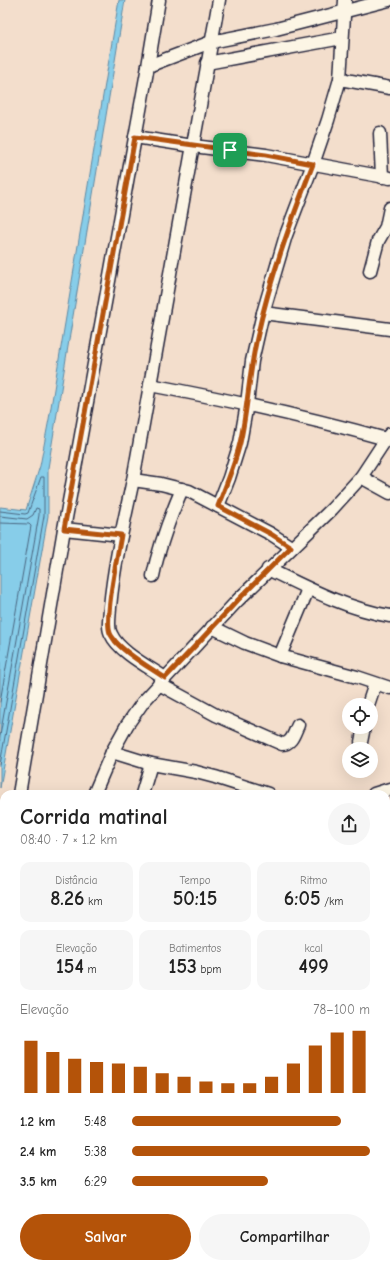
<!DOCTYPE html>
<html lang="pt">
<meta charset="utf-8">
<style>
:root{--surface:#fff;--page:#f6f6f6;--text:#222;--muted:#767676;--accent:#b45309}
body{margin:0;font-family:"Comic Neue",sans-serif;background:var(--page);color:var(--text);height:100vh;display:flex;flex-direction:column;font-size:15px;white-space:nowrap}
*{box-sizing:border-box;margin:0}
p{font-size:13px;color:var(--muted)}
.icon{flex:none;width:22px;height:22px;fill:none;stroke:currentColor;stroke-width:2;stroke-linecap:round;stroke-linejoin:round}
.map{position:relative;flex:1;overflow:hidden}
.details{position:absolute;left:0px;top:790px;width:390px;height:478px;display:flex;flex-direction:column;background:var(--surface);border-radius:12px 12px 0 0;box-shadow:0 4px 16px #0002}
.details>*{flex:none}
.fabs{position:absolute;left:342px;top:698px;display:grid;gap:8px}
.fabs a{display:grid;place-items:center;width:36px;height:36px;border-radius:50%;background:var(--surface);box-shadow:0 4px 16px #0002;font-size:20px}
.pin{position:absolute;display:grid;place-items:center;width:34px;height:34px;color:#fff;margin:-17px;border-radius:8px;box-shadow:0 2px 6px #0006}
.round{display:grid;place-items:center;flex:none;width:42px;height:42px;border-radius:21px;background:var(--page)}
.summary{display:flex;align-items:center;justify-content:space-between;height:68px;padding:0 20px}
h1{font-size:22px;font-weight:700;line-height:30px}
.stats{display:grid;grid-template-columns:repeat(3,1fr);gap:6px;height:68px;padding:4px 20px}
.stats div{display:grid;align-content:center;border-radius:10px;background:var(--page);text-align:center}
.stats b{font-size:20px;font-weight:700}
.stats small{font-size:11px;font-weight:400}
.stats p{font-size:11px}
.chart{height:112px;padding:8px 20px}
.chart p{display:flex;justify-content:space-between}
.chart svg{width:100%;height:72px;margin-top:4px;stroke:var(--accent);stroke-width:6}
.primary-button{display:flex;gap:8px;margin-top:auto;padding:8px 20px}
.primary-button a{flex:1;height:46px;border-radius:24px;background:var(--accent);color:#fff;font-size:16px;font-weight:700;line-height:46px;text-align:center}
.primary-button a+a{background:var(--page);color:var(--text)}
ul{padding:0 20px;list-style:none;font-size:13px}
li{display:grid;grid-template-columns:64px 48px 1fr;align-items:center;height:30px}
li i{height:10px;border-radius:5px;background:var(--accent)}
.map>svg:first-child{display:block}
.water{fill:#87cde9;stroke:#5f89a3}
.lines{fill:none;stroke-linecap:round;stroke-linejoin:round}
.shore{stroke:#4a6681;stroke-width:1}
.minor-casing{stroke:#22223b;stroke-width:15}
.minor{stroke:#fcf5e5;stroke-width:12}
.route-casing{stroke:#fff;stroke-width:8}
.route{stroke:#b45309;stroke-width:5}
</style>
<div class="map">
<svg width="390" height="1268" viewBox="0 0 390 1268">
<rect width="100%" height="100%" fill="#f3decc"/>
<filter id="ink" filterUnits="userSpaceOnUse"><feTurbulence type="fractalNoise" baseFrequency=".025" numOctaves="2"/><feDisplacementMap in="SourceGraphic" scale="8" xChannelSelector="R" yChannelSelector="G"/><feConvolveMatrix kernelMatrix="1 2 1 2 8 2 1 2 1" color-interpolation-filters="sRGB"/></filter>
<g filter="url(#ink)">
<path class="water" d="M119,0H125L48,468V516L0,788V507L26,510L40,466L49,419Z"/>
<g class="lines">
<g class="shore">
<path d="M0,511L25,514L28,513L41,477H44V516L0,765"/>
<path d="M0,516L27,519L33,515L36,508L39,509V515L0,736"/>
<path d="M0,523L29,524L31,526L0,702"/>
</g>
<defs>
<g id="minor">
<path d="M207,63L342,38"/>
<path d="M148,66L211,42L276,29L389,0"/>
<path d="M340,79L390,88"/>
<path d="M380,133L382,177"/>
<path d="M135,137L193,146L266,155L390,178"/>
<path d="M370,271L378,241L386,227L390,208"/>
<path d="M263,313L390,329"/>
<path d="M150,385C229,400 308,417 386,439"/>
<path d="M361,477L390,493"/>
<path d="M133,480L161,484L189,491L271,534L291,547"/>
<path d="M218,506L229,478L240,443L247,404L252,361L263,313L286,235L313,164L328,120L340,79L345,0"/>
<path d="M64,529L121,535"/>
<path d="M268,569C307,588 347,609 390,616"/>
<path d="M153,576C159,546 170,517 182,489"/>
<path d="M212,627L245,643L280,656L357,677L390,688"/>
<path d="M280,656L308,589"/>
<path d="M165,678C149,667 119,652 111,634C107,627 110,615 110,607C114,564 124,522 133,480L219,0"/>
<path d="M159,684L216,715L282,744C292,744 294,733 298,725"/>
<path d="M368,705L375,684"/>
<path d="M361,742L364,727"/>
<path d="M112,752L151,764L196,772L215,777L268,794"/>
<path d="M19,794L64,529L148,66L159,0"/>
<path d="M94,794L112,752L127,725L143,702L238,600L332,509L361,477L386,439L390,434"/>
<path d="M142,794L151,764"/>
<path d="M374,794L390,789"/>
<path d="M0,914L4,889"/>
<path d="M386,933H390"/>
<path d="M0,962L4,979"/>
<path d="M386,969L390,970"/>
<path d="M386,1019L390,1020"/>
<path d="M386,1077L390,1078"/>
<path d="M386,1108L390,1110"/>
<path d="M386,1153L390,1147"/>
<path d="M0,1223L4,1224"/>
<path d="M87,1264L97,1268"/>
<path d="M268,1264L276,1268"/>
<path d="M383,1264L388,1268"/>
<path d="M37,1268L40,1264"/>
<path d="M309,1268L311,1264"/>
</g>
</defs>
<use href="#minor" class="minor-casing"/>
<use href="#minor" class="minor"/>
</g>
</g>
<g class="lines" filter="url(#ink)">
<defs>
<path id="route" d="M135,137L266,155L313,164C291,221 270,278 257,338C249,372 248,408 240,443C235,464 226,485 218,506L271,534L291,547L238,600L197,644L165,678C149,667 127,655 115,641C114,639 111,636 110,633C104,618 118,554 121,535L64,529Z"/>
</defs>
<use href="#route" class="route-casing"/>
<use href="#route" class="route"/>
</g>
</svg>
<div class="fabs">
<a><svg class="icon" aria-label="locate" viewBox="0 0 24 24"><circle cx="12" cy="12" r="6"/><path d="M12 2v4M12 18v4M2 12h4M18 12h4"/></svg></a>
<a><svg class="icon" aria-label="layers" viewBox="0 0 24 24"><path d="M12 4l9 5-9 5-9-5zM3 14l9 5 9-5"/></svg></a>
</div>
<div class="pin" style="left:230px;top:150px;background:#1e9e55"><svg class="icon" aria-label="arrive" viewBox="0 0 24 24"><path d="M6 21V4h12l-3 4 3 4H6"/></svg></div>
<section class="details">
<div class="summary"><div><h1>Corrida matinal</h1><p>08:40 · 7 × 1.2 km</p></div><a class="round"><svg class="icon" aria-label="share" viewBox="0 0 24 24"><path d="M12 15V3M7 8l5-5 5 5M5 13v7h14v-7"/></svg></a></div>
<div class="stats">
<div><p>Distância</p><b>8.26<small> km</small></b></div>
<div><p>Tempo</p><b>50:15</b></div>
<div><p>Ritmo</p><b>6:05<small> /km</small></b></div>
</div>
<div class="stats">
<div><p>Elevação</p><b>154<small> m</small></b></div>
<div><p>Batimentos</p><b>153<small> bpm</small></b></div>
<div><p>kcal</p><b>499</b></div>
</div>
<div class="chart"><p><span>Elevação</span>78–100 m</p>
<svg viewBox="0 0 160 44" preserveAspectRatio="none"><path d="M5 44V12M15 44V19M25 44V23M35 44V25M45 44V26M55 44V28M65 44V32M75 44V34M85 44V37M95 44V38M105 44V38M115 44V34M125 44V26M135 44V15M145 44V7M155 44V6"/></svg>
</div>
<ul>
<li><b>1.2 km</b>5:48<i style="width:88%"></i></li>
<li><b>2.4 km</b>5:38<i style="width:100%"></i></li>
<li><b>3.5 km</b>6:29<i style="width:57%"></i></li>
</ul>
<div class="primary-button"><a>Salvar</a><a>Compartilhar</a></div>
</section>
</div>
